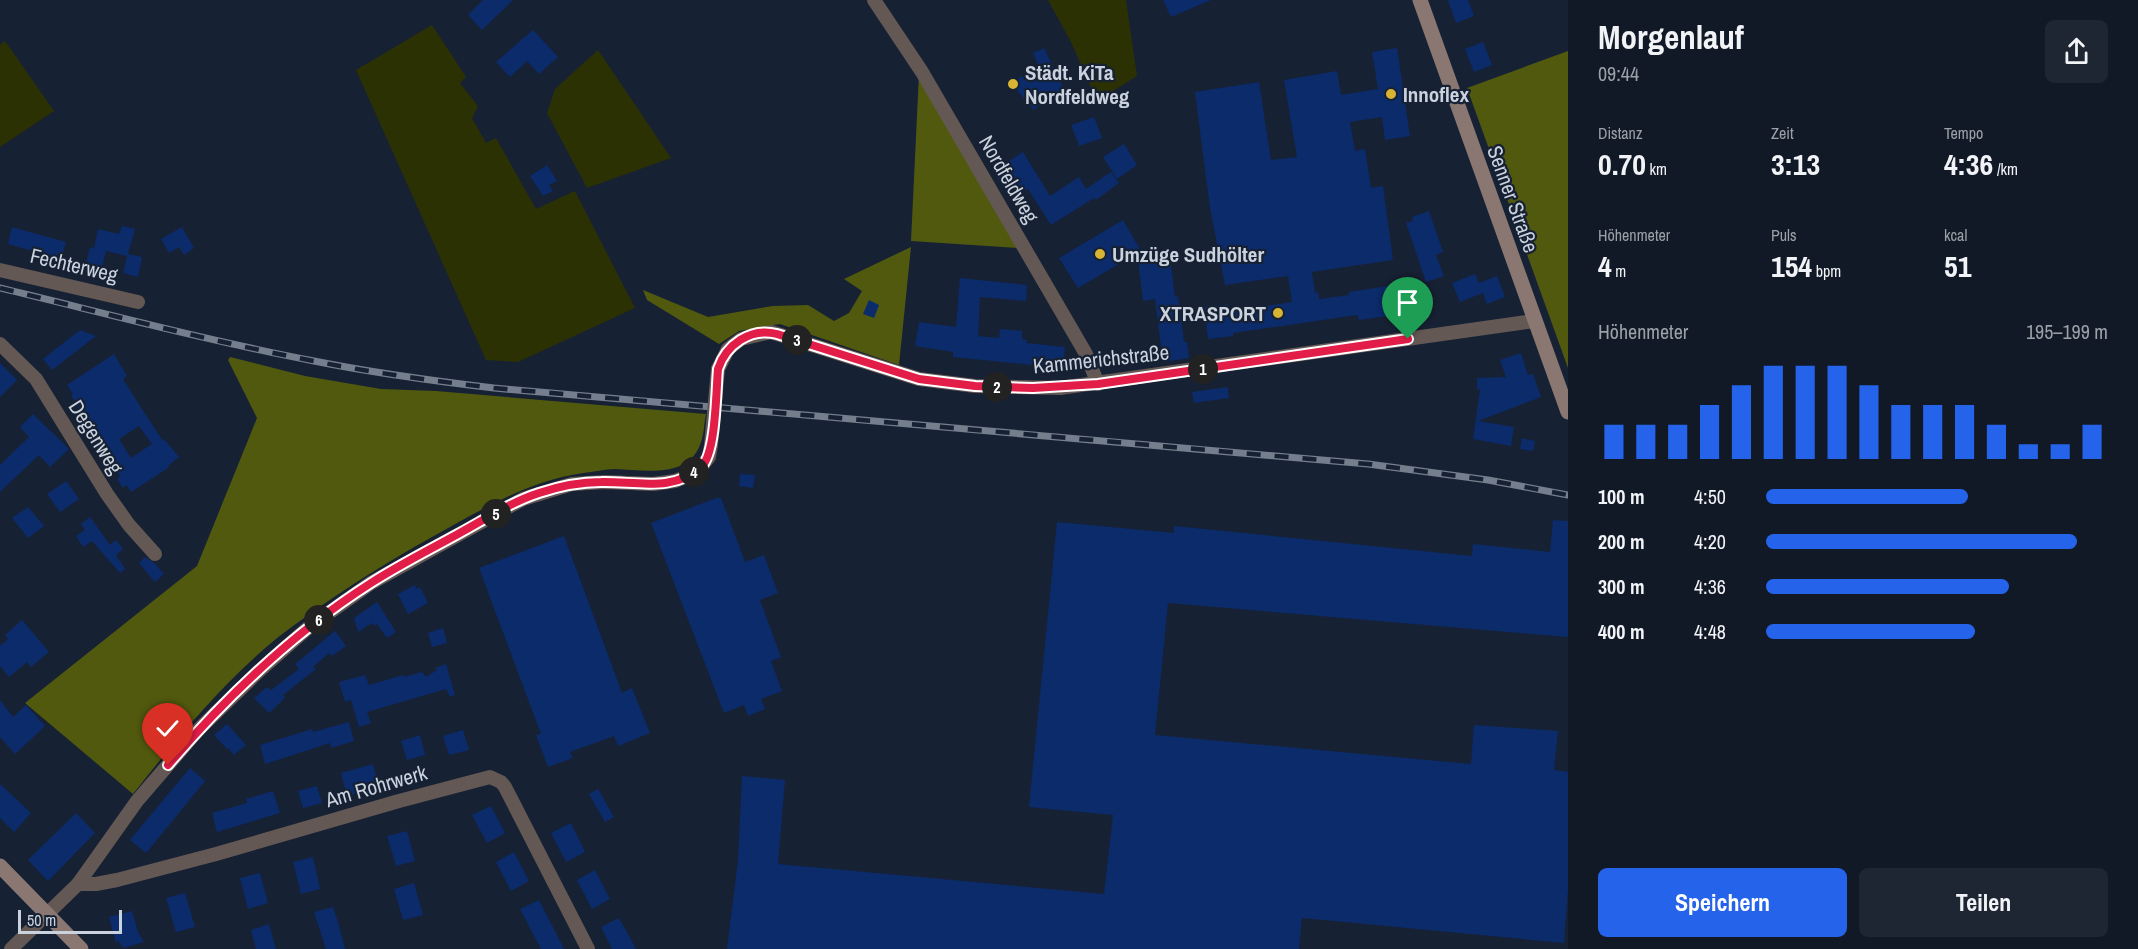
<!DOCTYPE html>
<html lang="de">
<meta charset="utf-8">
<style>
:root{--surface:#111927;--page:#1e2633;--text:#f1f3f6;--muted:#9ca0a7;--accent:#2563eb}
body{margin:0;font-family:"Archivo Narrow",sans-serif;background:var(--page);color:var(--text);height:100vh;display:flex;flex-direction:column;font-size:22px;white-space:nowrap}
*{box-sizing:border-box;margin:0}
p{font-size:20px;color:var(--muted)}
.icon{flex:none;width:33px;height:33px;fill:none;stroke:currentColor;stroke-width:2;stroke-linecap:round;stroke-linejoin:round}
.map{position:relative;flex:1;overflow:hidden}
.details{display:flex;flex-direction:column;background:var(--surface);width:570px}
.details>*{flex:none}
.scale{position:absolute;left:18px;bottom:15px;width:104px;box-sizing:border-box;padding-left:6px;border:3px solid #cad2de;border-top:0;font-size:16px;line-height:21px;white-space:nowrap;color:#cad2de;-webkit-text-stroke:4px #172134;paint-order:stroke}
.pin{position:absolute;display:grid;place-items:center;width:51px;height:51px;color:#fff;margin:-62px -26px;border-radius:50% 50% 50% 0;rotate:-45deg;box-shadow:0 0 6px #0007}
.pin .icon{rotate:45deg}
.km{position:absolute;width:30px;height:30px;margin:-15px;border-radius:50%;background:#222;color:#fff;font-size:16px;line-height:30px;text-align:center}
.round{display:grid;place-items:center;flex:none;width:63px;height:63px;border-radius:9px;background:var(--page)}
.head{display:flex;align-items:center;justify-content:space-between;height:102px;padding:0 30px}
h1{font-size:33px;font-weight:800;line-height:45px}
.metrics{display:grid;grid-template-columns:repeat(3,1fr);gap:9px;height:102px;padding:6px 30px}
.metrics div{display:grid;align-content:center}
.metrics b{font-size:30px;font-weight:800}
.metrics small{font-size:16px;font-weight:400}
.metrics p{font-size:16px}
.chart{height:168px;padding:12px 30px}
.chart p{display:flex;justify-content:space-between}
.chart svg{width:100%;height:108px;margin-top:6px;stroke:var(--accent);stroke-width:6}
.primary-button{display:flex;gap:12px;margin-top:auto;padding:12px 30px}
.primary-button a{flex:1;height:69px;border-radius:9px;background:var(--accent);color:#fff;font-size:24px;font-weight:800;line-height:69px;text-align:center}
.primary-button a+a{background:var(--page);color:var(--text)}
ul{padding:0 30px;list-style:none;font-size:20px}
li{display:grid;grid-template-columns:96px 72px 1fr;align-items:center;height:45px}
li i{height:15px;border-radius:8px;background:var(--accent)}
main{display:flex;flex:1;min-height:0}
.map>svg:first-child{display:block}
.green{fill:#2c3103}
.forest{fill:#51590e}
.building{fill:#0b2b6b;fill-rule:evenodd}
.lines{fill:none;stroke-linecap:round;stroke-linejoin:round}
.street{stroke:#645854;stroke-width:14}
.secondary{stroke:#8a7771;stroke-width:15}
.rail-casing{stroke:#757e8d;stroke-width:7}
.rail{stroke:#172134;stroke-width:4.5;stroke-dasharray:14;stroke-linecap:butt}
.street-bridge{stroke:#645854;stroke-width:14}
.route-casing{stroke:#fff;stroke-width:12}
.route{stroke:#e11d48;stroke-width:8}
.poi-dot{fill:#d8b434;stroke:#172134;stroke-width:2}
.labels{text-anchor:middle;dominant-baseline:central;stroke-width:4.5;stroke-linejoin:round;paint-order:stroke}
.poi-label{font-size:21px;font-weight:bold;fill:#cad2de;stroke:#172134;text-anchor:start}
.street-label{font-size:21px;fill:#cad2de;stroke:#172134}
</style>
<main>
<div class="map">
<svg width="1568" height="949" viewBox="0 0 1568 949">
<rect width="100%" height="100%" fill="#172134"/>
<g class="green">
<path d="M1048,0H1126L1137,76L1097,101L1072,44Z"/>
<path d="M432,25L466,77L460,83L478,106L472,118L486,143L496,138L536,209L575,191L635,308L518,362L486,360L356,70Z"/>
<path d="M5,41L54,111L0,147V45Z"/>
<path d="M598,50L671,158L587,188L547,113L555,89Z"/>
</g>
<g class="forest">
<path d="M1568,51V368L1467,88Z"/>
<path d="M919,74L1018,248L911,241Z"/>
<path d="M911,247L899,365L780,324L739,331L719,344L647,300L643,290L708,317L773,306L808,305L834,321L849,313L862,291L844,279Z"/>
<path d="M230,357L305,376L381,389L436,391L706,414C704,424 704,436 700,445C687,479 643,470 615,469C605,469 594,472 583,473C534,480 493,503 450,527C404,552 361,578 318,608C300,621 281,634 264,649C215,692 173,743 133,794L25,703L197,566L257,418L228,360Z"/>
</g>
<g class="building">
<path d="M483,0H513L482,30L468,15Z"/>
<path d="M1163,0H1211L1171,17Z"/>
<path d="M1448,0H1468L1474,16L1456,23Z"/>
<path d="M533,30L558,57L539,74L527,61L510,77L496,62Z"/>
<path d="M1483,42L1492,65L1474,72L1465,49Z"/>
<path d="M1044,48L1069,100L1057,105L1052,95L1034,110L1012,84L1022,76L1026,81L1041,71L1033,53Z"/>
<path d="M1397,48L1410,136L1385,140L1382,117L1350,122L1355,151L1365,149L1371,188L1383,186L1393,260L1312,272L1315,293L1318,292L1319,299L1349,295V292L1395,285L1397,300L1420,296L1423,311L1359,320L1357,315L1233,333V336L1208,339L1204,307L1228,304L1229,311L1292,302L1288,276L1225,285L1210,208L1195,92L1259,82L1271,160L1297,157L1284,80L1337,71L1341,95L1378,89L1372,52Z"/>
<path d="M1094,117L1102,138L1079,146L1071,125Z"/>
<path d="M1124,144L1137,165L1117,179L1103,157Z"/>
<path d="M1023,152L1050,196L1079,177L1086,189L1111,172L1119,183L1096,200L1094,198L1051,225L1028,189L1011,199L993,171Z"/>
<path d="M547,165L557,181L549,185L553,191L543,196L530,176Z"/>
<path d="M1429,211L1443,252L1436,255L1444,276L1426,282L1406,223L1413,221L1412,217Z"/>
<path d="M1123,220L1141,251L1078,288L1059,258Z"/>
<path d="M122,226L135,229L128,254L142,257L138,277L123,273L127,256L106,251L102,268L86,264L90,247L94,248L98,229L119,234Z"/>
<path d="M12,227L66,242L61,259L8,244Z"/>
<path d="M182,227L194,248L184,255L179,247L169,253L161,239Z"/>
<path d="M1170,256L1175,297L1178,296L1184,342H1187L1189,358L1163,362L1155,299L1143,301L1138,260Z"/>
<path d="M1475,274L1479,283L1497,276L1505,297L1487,304L1483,293L1460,302L1452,283Z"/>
<path d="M960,278L1027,285L1026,301L980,297L978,336L999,338L1000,329L1022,331V339L1027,340L1026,343L1065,347L1063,368L953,357V352L915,346L919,322L956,327Z"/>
<path d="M869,300L879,305L874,318L863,314Z"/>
<path d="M80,330L96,336L52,370L43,359Z"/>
<path d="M1521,353L1528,375L1533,374L1541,397L1478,421L1514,427L1511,446L1473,439L1480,389H1477V378L1506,377L1500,360Z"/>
<path d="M114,354L127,376L123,379L140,406L163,441L165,440L179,457L168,466V468L131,492L127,485L123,488L117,479L120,476L96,444L99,442L71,395L73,394L67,385ZM139,426L152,444L131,458L119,439Z"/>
<path d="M0,363L17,380L0,397Z"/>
<path d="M1228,387L1229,398L1194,403L1192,392Z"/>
<path d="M33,414L69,449L50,467L39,455L0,492V465L29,437L20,427Z"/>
<path d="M1522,438L1535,441L1533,451L1520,449Z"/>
<path d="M740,474L755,475L753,488L739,486Z"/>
<path d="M66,481L79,499L60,512L47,494Z"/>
<path d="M716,498H721L745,562L764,555L778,593L760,600L781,657L771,661L782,691L761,699L765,709L748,716L744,705L724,713L651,523Z"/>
<path d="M28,507L44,526L28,538L12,518Z"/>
<path d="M90,517L110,545L116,540L123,549L116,555L125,569L120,573L92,541L83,547L76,536L85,530L81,524Z"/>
<path d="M1553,520L1568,521V637L1168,603L1155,735L1471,764L1474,725L1558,731L1554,770L1568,772V890L1564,943L1302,918L1299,949H727L738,860L742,776L785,780L778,864L1104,894L1113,815L1029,807L1057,522L1174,533V526L1472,556L1473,544L1550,552Z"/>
<path d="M564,536L622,693L632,688L650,733L618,746L614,736L570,752L573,758L548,767L536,735L541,734L479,568Z"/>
<path d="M145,557L154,563L164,574L155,582L139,563Z"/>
<path d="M415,585L416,589L420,587L428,603L408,614L398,594Z"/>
<path d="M377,602L396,632L387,638L377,624L374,626L372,623L358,632L354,618Z"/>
<path d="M22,620L49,652L31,667L27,662L9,677L0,666V646L8,639L5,635Z"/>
<path d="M443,628L447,643L432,647L428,633Z"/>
<path d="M335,631L346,646L332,656L329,653L313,667L316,669L283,695L285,698L269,713L254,698L267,687L271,690L299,669L295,664Z"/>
<path d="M446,664L455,695L450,697L446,689L367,712L371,723L359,727L351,700L345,702L339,682L365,675L369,685L375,683L376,684V683L403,675L404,677L422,672L426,677L437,670L435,668Z"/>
<path d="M0,700L13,717L26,705L45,726L15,754L0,737Z"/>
<path d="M349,722L354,741L331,748L330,743L265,764L260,745L312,729L313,732Z"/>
<path d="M227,724L246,745L234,755L228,748L227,749L214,735Z"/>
<path d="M463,730L469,750L449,755L443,736Z"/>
<path d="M420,735L425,755L407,760L401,741Z"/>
<path d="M373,764L379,787L347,796L341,773Z"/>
<path d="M190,768L205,781L146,853L130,840Z"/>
<path d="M0,784L31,813L14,832L0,818Z"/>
<path d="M317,786L322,803L303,808L298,791Z"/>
<path d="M598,789L614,817L605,822L589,794Z"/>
<path d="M273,791L280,813L217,832L212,813L247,803L246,799Z"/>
<path d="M491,806L505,833L487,843L472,815Z"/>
<path d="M76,813L95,833L48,881L28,860Z"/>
<path d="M571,823L585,852L566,862L551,833Z"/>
<path d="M407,831L415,861L396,866L387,836Z"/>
<path d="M514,852L529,881L511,891L496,862Z"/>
<path d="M313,857L320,889L301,894L293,862Z"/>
<path d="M595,870L610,899L592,909L577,880Z"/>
<path d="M260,873L268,903L248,909L240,878Z"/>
<path d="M414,883L423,915L403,920L394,889Z"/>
<path d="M185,893L195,927L176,932L166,898Z"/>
<path d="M539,900L558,937L564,949H541L520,909Z"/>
<path d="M333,907L338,922L345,949H326L314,912Z"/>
<path d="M132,911L138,932L144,942L123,948L119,941L116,943L109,917Z"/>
<path d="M619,918L627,932L636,949H612L601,927Z"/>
<path d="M269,924L276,949H256L251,930Z"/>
</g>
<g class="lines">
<g class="street">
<path d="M874,0L922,72L1086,354L1098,384"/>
<path d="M0,270L138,302"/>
<path d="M0,344L36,379L107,494L129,525L155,554"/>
<path d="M718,369L728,349L741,339L771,332L919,379L975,386L1060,388L1534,321"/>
<path d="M78,884H96L117,880L216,854L399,801L490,777L501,782L505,787L588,949"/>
<path d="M11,949L78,884L137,801L199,729L259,671L309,627L371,583L523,499L572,484L605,482L653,484L675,481L685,477L702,466L709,457L711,445"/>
</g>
<g class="secondary">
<path d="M1420,0L1568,412"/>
<path d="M0,866L81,949"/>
</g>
<defs>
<path id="rail" d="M0,288C104,313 209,341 314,361C374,373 434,381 494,388L1368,464L1488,480L1568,495"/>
</defs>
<use href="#rail" class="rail-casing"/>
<use href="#rail" class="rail"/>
<path class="street-bridge" d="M711,445L718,369"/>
</g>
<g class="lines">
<defs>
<path id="route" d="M168,765C227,696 294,632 371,583C399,565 429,550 458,534C484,520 511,502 539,493C560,486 580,482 601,482C635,481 674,493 702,466C716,452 716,391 718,369C726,345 750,327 777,334L919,379L975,386L1033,388L1098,384L1408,339"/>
</defs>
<use href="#route" class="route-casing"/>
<use href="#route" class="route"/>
</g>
<g class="poi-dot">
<circle cx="1013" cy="84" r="6"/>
<circle cx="1391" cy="94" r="6"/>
<circle cx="1100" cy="254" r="6"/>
<circle cx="1278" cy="313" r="6"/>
</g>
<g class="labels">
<g class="poi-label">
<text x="1025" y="72">Städt. KiTa<tspan x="1025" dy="24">Nordfeldweg</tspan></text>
<text x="1403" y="94">Innoflex</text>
<text x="1112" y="254">Umzüge Sudhölter</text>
<text x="1266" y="313" text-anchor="end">XTRASPORT</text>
</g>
<g class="street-label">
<text transform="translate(1009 179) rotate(60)">Nordfeldweg</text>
<text transform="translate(1513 199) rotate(70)">Senner Straße</text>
<text transform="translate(74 265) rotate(13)">Fechterweg</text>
<text transform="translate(1101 359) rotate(-6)">Kammerichstraße</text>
<text transform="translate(96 437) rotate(58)">Degenweg</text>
<text transform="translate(376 786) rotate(-16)">Am Rohrwerk</text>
</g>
</g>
</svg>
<div class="scale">50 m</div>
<div class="pin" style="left:1408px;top:339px;background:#1e9e55"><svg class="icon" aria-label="arrive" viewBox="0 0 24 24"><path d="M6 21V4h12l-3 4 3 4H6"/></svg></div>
<div class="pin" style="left:168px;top:765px;background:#d93025"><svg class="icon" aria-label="check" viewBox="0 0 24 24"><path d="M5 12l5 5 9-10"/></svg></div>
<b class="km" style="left:1203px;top:369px">1</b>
<b class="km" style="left:997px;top:387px">2</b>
<b class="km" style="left:797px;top:340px">3</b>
<b class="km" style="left:694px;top:472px">4</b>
<b class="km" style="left:496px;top:514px">5</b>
<b class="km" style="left:319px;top:620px">6</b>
</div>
<section class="details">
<div class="head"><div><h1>Morgenlauf</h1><p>09:44</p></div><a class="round"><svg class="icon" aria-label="share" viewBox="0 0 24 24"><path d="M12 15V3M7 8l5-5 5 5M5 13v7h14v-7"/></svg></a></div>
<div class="metrics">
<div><p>Distanz</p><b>0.70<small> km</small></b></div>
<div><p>Zeit</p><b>3:13</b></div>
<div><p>Tempo</p><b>4:36<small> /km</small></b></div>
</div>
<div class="metrics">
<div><p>Höhenmeter</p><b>4<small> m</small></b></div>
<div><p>Puls</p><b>154<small> bpm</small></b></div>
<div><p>kcal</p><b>51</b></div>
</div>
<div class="chart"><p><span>Höhenmeter</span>195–199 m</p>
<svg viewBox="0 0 160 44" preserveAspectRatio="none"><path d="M5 44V30M15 44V30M25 44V30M35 44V22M45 44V14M55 44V6M65 44V6M75 44V6M85 44V14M95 44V22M105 44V22M115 44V22M125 44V30M135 44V38M145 44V38M155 44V30"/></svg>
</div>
<ul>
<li><b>100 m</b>4:50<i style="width:59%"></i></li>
<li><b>200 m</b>4:20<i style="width:91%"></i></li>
<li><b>300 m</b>4:36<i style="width:71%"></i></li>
<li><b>400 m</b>4:48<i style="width:61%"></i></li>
</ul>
<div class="primary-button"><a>Speichern</a><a>Teilen</a></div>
</section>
</main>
